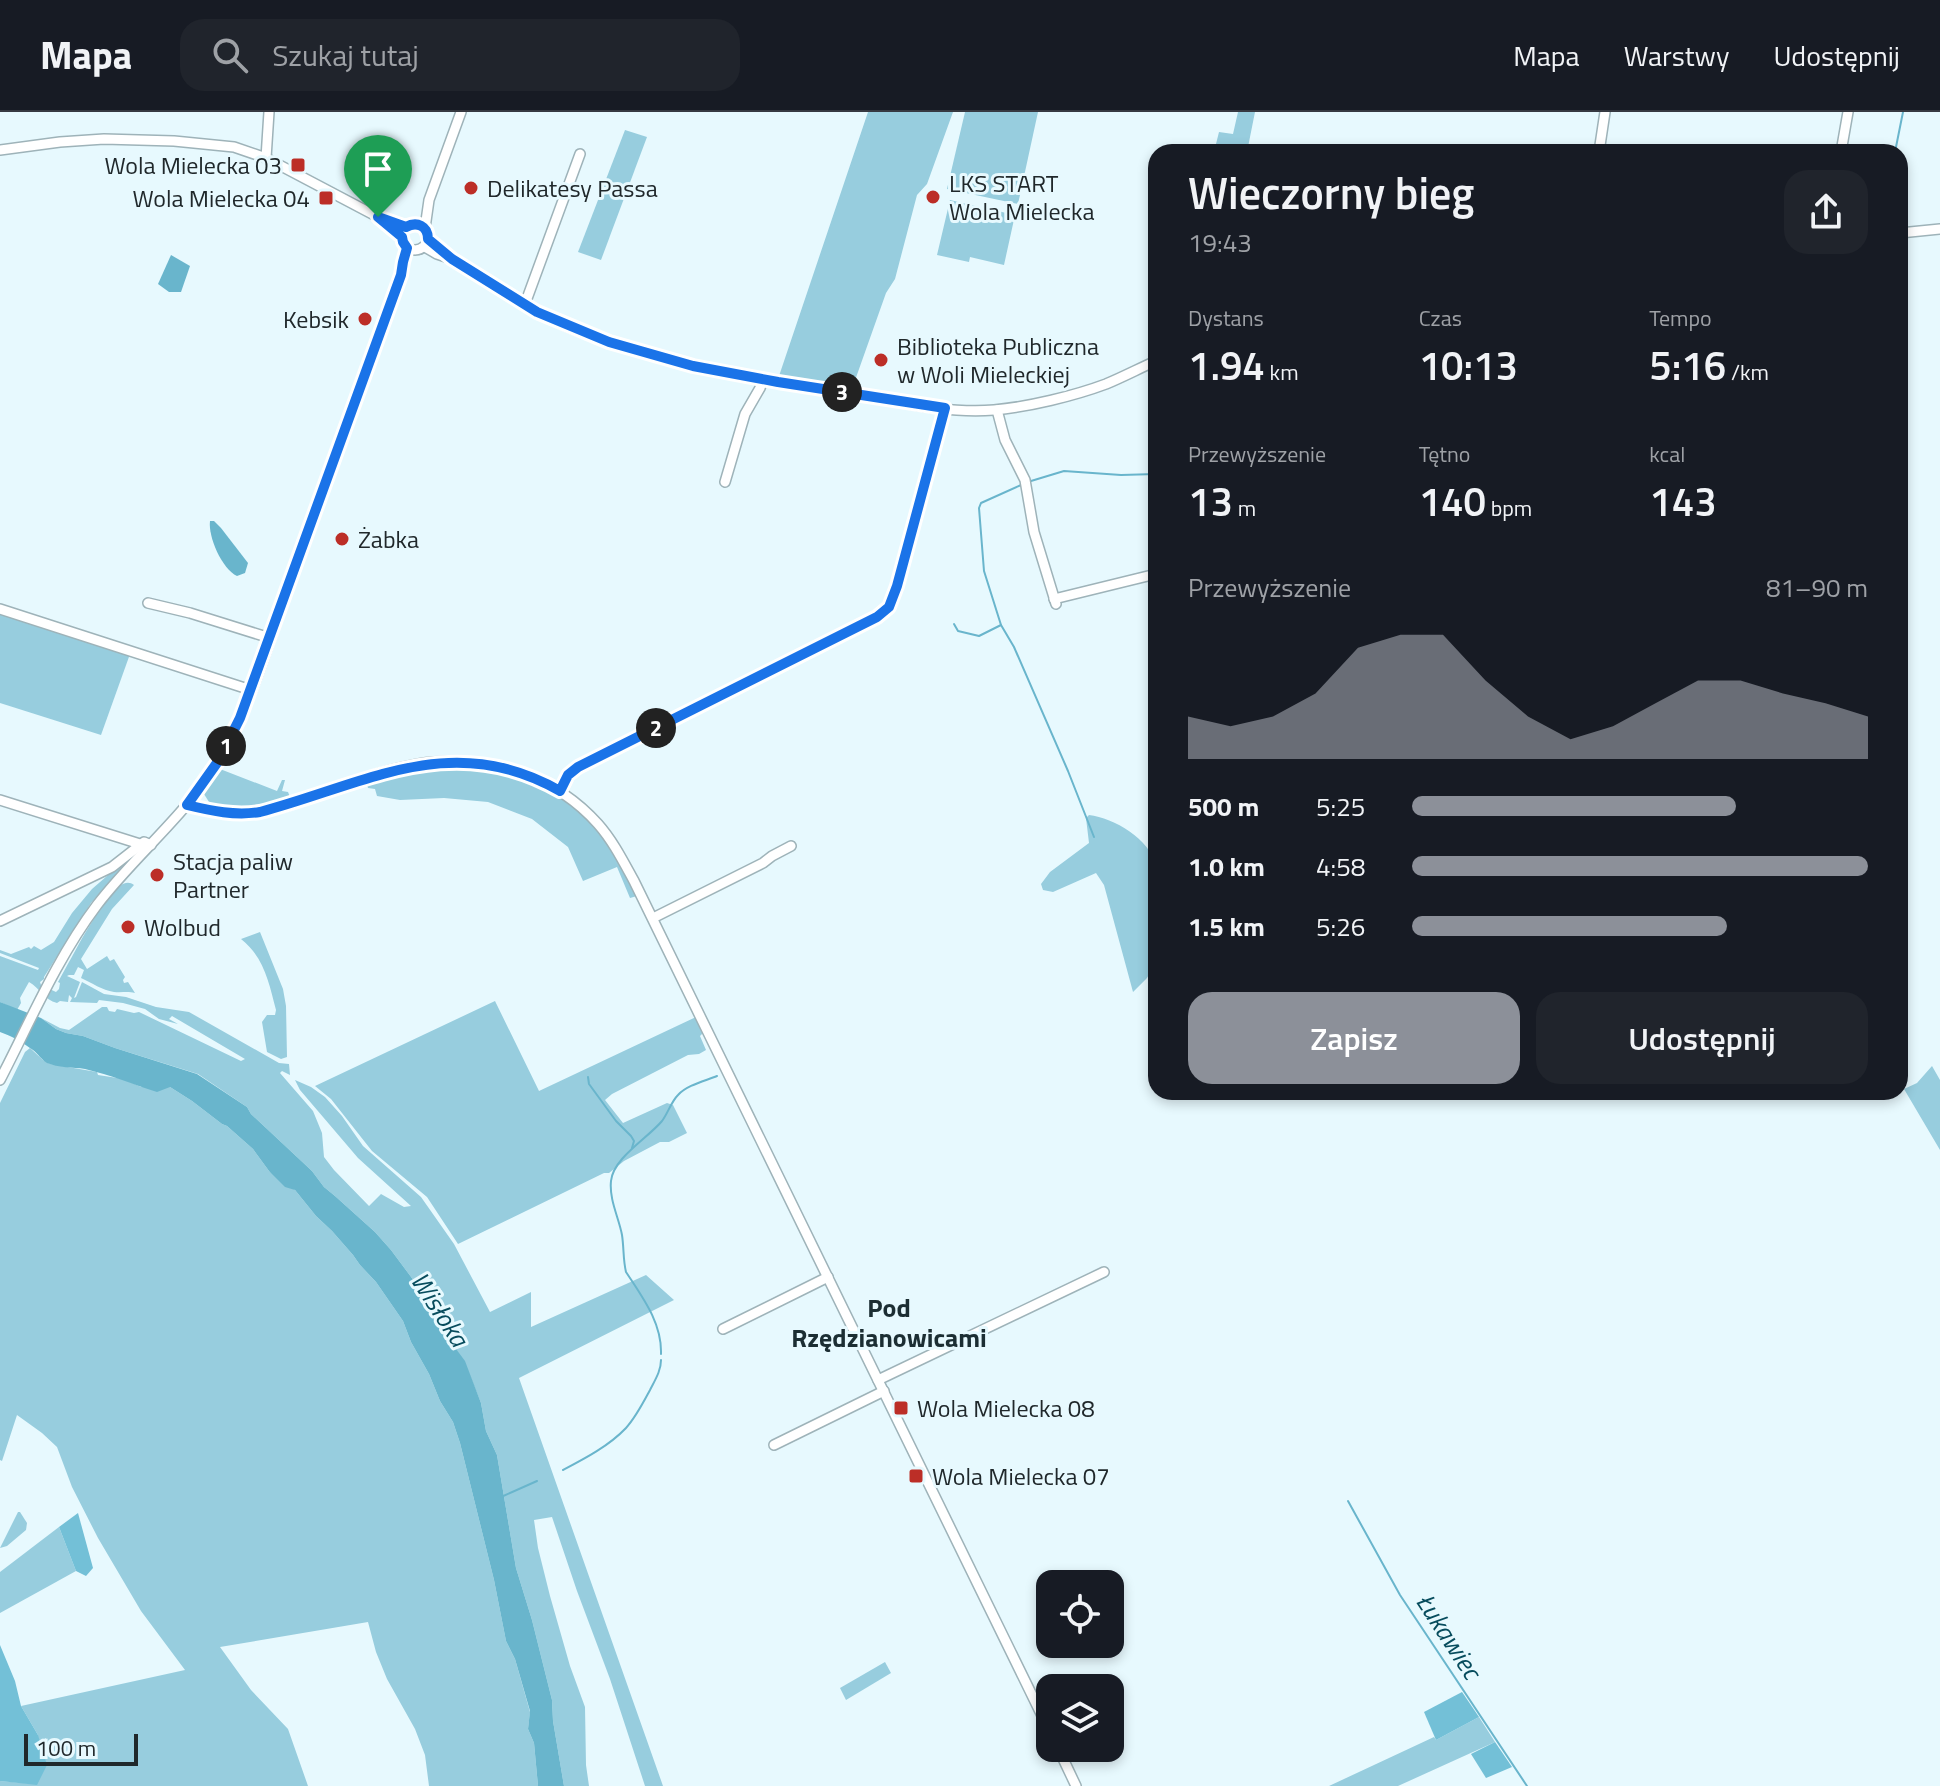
<!DOCTYPE html>
<html lang="pl">
<meta charset="utf-8">
<style>
:root{--surface:#171b24;--page:#20242c;--text:#f1f3f6;--muted:#9ea1a6;--line:#363941;--accent:#8c9099}
body{margin:0;font-family:"Titillium Web",sans-serif;background:var(--page);color:var(--text);height:100vh;display:flex;flex-direction:column;font-size:30px;white-space:nowrap}
*{box-sizing:border-box;margin:0}
p{font-size:26px;color:var(--muted)}
.icon{flex:none;width:44px;height:44px;fill:none;stroke:currentColor;stroke-width:2;stroke-linecap:round;stroke-linejoin:round}
.map{position:relative;flex:1;overflow:hidden}
.drawer{position:absolute;left:1148px;top:32px;width:760px;height:956px;display:flex;flex-direction:column;background:var(--surface);border-radius:24px;box-shadow:0 4px 12px #0003}
.drawer>*{flex:none}
.controls{position:absolute;left:1036px;top:1458px;display:grid;gap:16px}
.controls a{display:grid;place-items:center;width:88px;height:88px;border-radius:16px;background:var(--surface);box-shadow:0 4px 12px #0003;font-size:40px}
.scale{position:absolute;left:24px;bottom:20px;width:114px;box-sizing:border-box;padding-left:8px;border:4px solid #20282b;border-top:0;font-size:22px;line-height:28px;white-space:nowrap;color:#20282b;-webkit-text-stroke:6px #e7f9fe;paint-order:stroke}
.pin{position:absolute;display:grid;place-items:center;width:68px;height:68px;color:#fff;margin:-82px -34px;border-radius:50% 50% 50% 0;rotate:-45deg;box-shadow:0 0 8px #0007}
.pin .icon{rotate:45deg}
.km{position:absolute;width:40px;height:40px;margin:-20px;border-radius:50%;background:#222;color:#fff;font-size:22px;line-height:40px;text-align:center}
.round{display:grid;place-items:center;flex:none;width:84px;height:84px;border-radius:24px;background:var(--page)}
.headline{display:flex;align-items:center;justify-content:space-between;height:136px;padding:0 40px}
h1{font-size:44px;font-weight:600;line-height:60px}
.stats{display:grid;grid-template-columns:repeat(3,1fr);gap:12px;height:136px;padding:8px 40px}
.stats div{display:grid;align-content:center}
.stats b{font-size:40px;font-weight:600}
.stats small{font-size:22px;font-weight:400}
.stats p{font-size:22px}
.chart{height:224px;padding:16px 40px}
.chart p{display:flex;justify-content:space-between}
.chart svg{width:100%;height:144px;margin-top:8px;fill:var(--accent);opacity:.7}
.action{display:flex;gap:16px;margin-top:auto;padding:16px 40px}
.action a{flex:1;height:92px;border-radius:24px;background:var(--accent);color:#fff;font-size:32px;font-weight:600;line-height:92px;text-align:center}
.action a+a{background:var(--page);color:var(--text)}
ul{padding:0 40px;list-style:none;font-size:26px}
li{display:grid;grid-template-columns:128px 96px 1fr;align-items:center;height:60px}
li i{height:20px;border-radius:10px;background:var(--accent)}
header{display:flex;align-items:center;gap:48px;box-sizing:border-box;height:112px;padding:0 40px;background:var(--surface);border-bottom:2px solid var(--line)}
header strong{font-size:38px}
nav{display:flex;gap:44px;margin-inline-start:auto;font-size:28px}
.search{width:560px;height:72px;background:var(--page);display:flex;align-items:center;gap:20px;box-sizing:border-box;padding:0 28px;border-radius:24px;color:var(--muted);font-size:30px}
.map>svg:first-child{display:block}
.green{fill:#97cdde}
.forest{fill:#73c0d7}
.water{fill:#69b5cc}
.lines{fill:none;stroke-linecap:round;stroke-linejoin:round}
.stream{stroke:#69b5cc;stroke-width:2}
.minor-casing{stroke:#9eb3b9;stroke-width:12}
.minor{stroke:#fff;stroke-width:9}
.route-casing{stroke:#fff;stroke-width:16}
.route{stroke:#1a73e8;stroke-width:10}
.poi-dot{fill:#bc2e27;stroke:#e7f9fe;stroke-width:3}
.labels{text-anchor:middle;dominant-baseline:central;stroke-width:6;stroke-linejoin:round;paint-order:stroke}
.poi-label{font-size:24px;fill:#20282b;stroke:#e7f9fe;text-anchor:start}
.neighbourhood-label{font-size:26px;font-weight:bold;fill:#1c2e33;stroke:#e7f9fe}
.water-label{font-size:26px;font-style:italic;fill:#074c5d;stroke:#e7f9fe}
</style>
<header>
<strong>Mapa</strong>
<div class="search"><svg class="icon" aria-label="search" viewBox="0 0 24 24"><circle cx="10" cy="10" r="6"/><path d="M15 15l6 6"/></svg>Szukaj tutaj</div>
<nav><a>Mapa</a><a>Warstwy</a><a>Udostępnij</a></nav>
</header>
<div class="map">
<svg width="1940" height="1674" viewBox="0 0 1940 1674">
<rect width="100%" height="100%" fill="#e7f9fe"/>
<g class="green">
<path d="M868,0H953L927,72L917,83L895,167L886,181L853,274L779,264Z"/>
<path d="M965,0H1038L1018,92L947,77Z"/>
<path d="M1238,0H1255L1247,40H1214L1219,20L1233,22Z"/>
<path d="M625,18L647,25L601,148L578,140Z"/>
<path d="M950,88L1015,103L1004,153L970,145L969,150L937,143Z"/>
<path d="M0,502L130,542L101,623L0,591Z"/>
<path d="M430,654C443,654 455,653 468,654C527,659 582,688 614,739C622,754 629,769 637,784L630,786L617,755L583,769L568,735L532,707L488,690L444,686L400,688L377,684L375,677L368,676L366,670L394,661Z"/>
<path d="M220,657L277,679L282,668H285L282,679L288,680L290,685L247,696L213,692L209,690L204,682Z"/>
<path d="M1089,703C1114,706 1150,727 1156,754C1158,763 1156,776 1156,785C1156,802 1157,813 1150,828L1156,850L1147,866L1133,880L1104,773L1096,761L1053,780L1043,778L1041,772L1050,760L1089,731L1086,706Z"/>
<path d="M138,737L139,738L91,791L44,865V867L40,870L41,873L56,880L59,877L60,871L58,870C77,837 92,803 119,774C124,771 129,769 134,773L112,797L81,847L87,857L107,844L110,849L114,847L125,865L123,868L124,871L128,870L135,881C127,879 122,881 114,880C102,878 92,871 81,866L84,858L78,855L74,863H69L67,864L80,870L74,886L76,885L82,870L104,882L126,885L156,895L189,900L279,951L289,952L290,963L282,959L280,961L313,999L322,1021L324,1045L334,1058L369,1094L381,1082L404,1095L411,1094L358,1046L300,978L295,968L311,975L325,985L342,1004L363,1034L421,1085L454,1132L490,1200L531,1180V1215L646,1163L674,1188L519,1266L663,1674H645L610,1567L577,1479L552,1405L534,1408L538,1436L550,1484L570,1554L585,1595L586,1653L589,1674H564L553,1609L552,1588L532,1508L516,1456L497,1343L486,1319L481,1291L464,1249L436,1210L423,1181L391,1138L375,1120L335,1084L324,1075L312,1059L251,1002L247,995L198,962L115,936L83,924L66,921L56,917L41,906L60,916L69,918L102,895H107L109,899L115,900L117,897L134,901L139,900L241,949L245,947L172,904L169,907L178,912L159,907L145,897L123,891L99,888L97,891L70,890L72,886L69,883L68,890L60,889L57,891C44,888 40,876 29,870L20,886L21,891L17,898L0,890V844L38,858L39,856L0,841V838L11,842L29,835L31,837L34,834L41,838L54,830L72,801L92,777Z"/>
<path d="M260,820L283,877L286,894L287,945L281,947L267,940L262,910L267,903H275L276,898C269,871 264,845 241,827Z"/>
<path d="M495,889L539,979L696,905L704,920L700,924L706,938L699,942L688,943L612,982L605,988L623,1011L667,991L673,993L687,1021L669,1030H660L624,1049L609,1061H604L458,1132L427,1085L372,1039L331,987L315,974Z"/>
<path d="M30,936L43,948L50,952L97,960L98,963L124,967L141,975H170L192,989L222,1012L227,1014L253,1037L269,1059L295,1078L316,1104L332,1119L353,1143L360,1153L376,1170L403,1209L411,1230L429,1262L440,1289L453,1310L460,1331L494,1468L506,1529L515,1547L530,1600L528,1617L534,1631L538,1674H429L425,1643L415,1617L387,1567L376,1540L368,1510L220,1535L251,1578L288,1617L308,1674H0V1669L36,1672L38,1623L21,1594L185,1558L141,1499L98,1426L72,1375L57,1335L42,1321L17,1303L2,1349L0,1348V991L25,940Z"/>
<path d="M1932,954L1940,968V1038L1904,977L1917,971Z"/>
<path d="M18,1400H20L27,1411L26,1418L7,1434L0,1436Z"/>
<path d="M59,1415L76,1459L0,1501V1460Z"/>
<path d="M885,1550L891,1561L846,1588L840,1576Z"/>
<path d="M1479,1605L1495,1630L1398,1674H1329L1434,1625L1436,1628Z"/>
</g>
<g class="forest">
<path d="M78,1401L93,1456L86,1464L76,1459L59,1415Z"/>
<path d="M0,1533L15,1569L21,1594L38,1623L47,1653L37,1673L0,1669Z"/>
<path d="M1462,1580L1479,1605L1436,1628L1424,1600Z"/>
<path d="M1495,1630L1512,1655L1486,1666L1471,1642Z"/>
</g>
<g class="water">
<path d="M171,143L190,154L181,180H169L158,172Z"/>
<path d="M210,409H214L221,416L248,451L245,461L237,464C222,457 208,425 210,409Z"/>
<path d="M0,890L41,906L56,917L66,921L83,924L115,936L197,962L247,995L251,1002L312,1059L324,1075L335,1084L375,1120L391,1138L423,1181L436,1210L465,1249L481,1291L486,1319L497,1343L516,1456L532,1508L552,1588L553,1609L564,1674H538L534,1631L528,1617L530,1599L515,1547L506,1529L494,1468L460,1331L453,1310L440,1289L429,1262L411,1230L403,1209L376,1170L360,1153L353,1143L332,1119L316,1104L295,1078L285,1075L269,1059L253,1037L227,1014L222,1012L192,989L170,975L157,980C132,972 111,963 85,957C73,955 58,956 47,951C42,948 38,942 33,938C23,931 12,924 0,920Z"/>
</g>
<g class="lines">
<g class="stream">
<path d="M1895,40L1903,0"/>
<path d="M1031,369L1064,359L1121,363L1156,362"/>
<path d="M1021,373L981,391L979,396L984,459L1001,513L1014,535L1068,659L1094,725"/>
<path d="M954,512L958,519L979,524L1001,513"/>
<path d="M588,965L589,972L616,1009L631,1024L634,1029L632,1036"/>
<path d="M661,1242C662,1211 643,1186 626,1160C623,1148 624,1136 622,1123C619,1106 609,1088 611,1069C613,1046 648,1026 662,1009C668,1001 671,990 678,983C687,973 705,969 717,964"/>
<path d="M563,1358C584,1347 609,1334 626,1316C636,1305 643,1291 650,1278C655,1268 661,1259 661,1248"/>
<path d="M501,1385L537,1369"/>
<path d="M1348,1389L1400,1483L1527,1674"/>
</g>
<defs>
<g id="minor">
<path d="M0,38L60,30L104,27L174,29L234,35L266,46L378,105L406,115"/>
<path d="M1599,40L1605,0"/>
<path d="M1841,40L1848,0"/>
<path d="M266,46L269,0"/>
<path d="M380,108L402,125"/>
<circle cx="415" cy="125" r="13"/>
<path d="M425,116L429,88L461,0"/>
<path d="M1900,121L1940,117"/>
<path d="M428,127C437,133 443,140 451,146C463,157 479,164 493,172C513,185 533,199 555,209C650,252 754,266 856,282C900,290 949,302 994,298C1028,295 1074,284 1106,272C1123,265 1140,256 1156,249"/>
<path d="M425,135L437,142L449,146"/>
<path d="M525,192L580,42"/>
<path d="M997,298L1005,328L1025,368L1034,420L1056,492"/>
<path d="M725,370L745,302L760,276L763,267"/>
<path d="M1054,487L1156,462"/>
<path d="M148,491L190,501L270,526"/>
<path d="M0,497L251,578"/>
<path d="M560,679L568,663L578,655L886,499L892,490L897,474L945,296"/>
<path d="M0,688L140,732"/>
<path d="M187,693C205,697 223,702 241,702C277,702 318,681 352,670C378,662 407,652 434,650C497,646 556,665 598,712C613,729 623,749 634,769L1050,1620"/>
<path d="M653,806L763,751L772,744L791,734"/>
<path d="M0,809L112,755L144,730L151,733"/>
<path d="M0,968C30,910 57,846 97,793C136,742 188,702 221,645C251,591 269,529 290,470C327,368 364,265 401,163L403,150L407,136"/>
<path d="M723,1217L828,1165"/>
<path d="M878,1268L1104,1160"/>
<path d="M774,1333L884,1279"/>
<path d="M1058,1636L1076,1674"/>
</g>
</defs>
<use href="#minor" class="minor-casing"/>
<use href="#minor" class="minor"/>
</g>
<g class="lines">
<defs>
<path id="route" d="M378,105L406,115C417,109 428,114 428,127L452,147L537,200L609,230L693,254L778,270L945,296L897,474L889,495L877,505L578,655L568,663L560,679C452,617 366,672 260,700C235,704 212,699 187,693L219,648L240,606L401,163L403,150L407,136L403,130L402,125Z"/>
</defs>
<use href="#route" class="route-casing"/>
<use href="#route" class="route"/>
</g>
<g class="poi-dot">
<rect x="290" y="45" width="16" height="16" rx="4"/>
<circle cx="471" cy="76" r="8"/>
<circle cx="933" cy="85" r="8"/>
<rect x="318" y="78" width="16" height="16" rx="4"/>
<circle cx="365" cy="207" r="8"/>
<circle cx="881" cy="248" r="8"/>
<circle cx="342" cy="427" r="8"/>
<circle cx="157" cy="763" r="8"/>
<circle cx="128" cy="815" r="8"/>
<rect x="893" y="1288" width="16" height="16" rx="4"/>
<rect x="908" y="1356" width="16" height="16" rx="4"/>
</g>
<g class="labels">
<g class="poi-label">
<text x="282" y="53" text-anchor="end">Wola Mielecka 03</text>
<text x="949" y="71">LKS START<tspan x="949" dy="28">Wola Mielecka</tspan></text>
<text x="487" y="76">Delikatesy Passa</text>
<text x="310" y="86" text-anchor="end">Wola Mielecka 04</text>
<text x="349" y="207" text-anchor="end">Kebsik</text>
<text x="897" y="234">Biblioteka Publiczna<tspan x="897" dy="28">w Woli Mieleckiej</tspan></text>
<text x="358" y="427">Żabka</text>
<text x="173" y="749">Stacja paliw<tspan x="173" dy="28">Partner</tspan></text>
<text x="144" y="815">Wolbud</text>
<text x="917" y="1296">Wola Mielecka 08</text>
<text x="932" y="1364">Wola Mielecka 07</text>
</g>
<g class="neighbourhood-label">
<text x="889" y="1195">Pod<tspan x="889" dy="30">Rzędzianowicami</tspan></text>
</g>
<g class="water-label">
<text transform="translate(440 1197) rotate(57)">Wisłoka</text>
<text transform="translate(1449 1524) rotate(57)">Łukawiec</text>
</g>
</g>
</svg>
<div class="controls">
<a><svg class="icon" aria-label="locate" viewBox="0 0 24 24"><circle cx="12" cy="12" r="6"/><path d="M12 2v4M12 18v4M2 12h4M18 12h4"/></svg></a>
<a><svg class="icon" aria-label="layers" viewBox="0 0 24 24"><path d="M12 4l9 5-9 5-9-5zM3 14l9 5 9-5"/></svg></a>
</div>
<div class="scale">100 m</div>
<div class="pin" style="left:378px;top:105px;background:#1e9e55"><svg class="icon" aria-label="arrive" viewBox="0 0 24 24"><path d="M6 21V4h12l-3 4 3 4H6"/></svg></div>
<b class="km" style="left:226px;top:634px">1</b>
<b class="km" style="left:656px;top:616px">2</b>
<b class="km" style="left:842px;top:280px">3</b>
<section class="drawer">
<div class="headline"><div><h1>Wieczorny bieg</h1><p>19:43</p></div><a class="round"><svg class="icon" aria-label="share" viewBox="0 0 24 24"><path d="M12 15V3M7 8l5-5 5 5M5 13v7h14v-7"/></svg></a></div>
<div class="stats">
<div><p>Dystans</p><b>1.94<small> km</small></b></div>
<div><p>Czas</p><b>10:13</b></div>
<div><p>Tempo</p><b>5:16<small> /km</small></b></div>
</div>
<div class="stats">
<div><p>Przewyższenie</p><b>13<small> m</small></b></div>
<div><p>Tętno</p><b>140<small> bpm</small></b></div>
<div><p>kcal</p><b>143</b></div>
</div>
<div class="chart"><p><span>Przewyższenie</span>81–90 m</p>
<svg viewBox="0 0 160 44" preserveAspectRatio="none"><path d="M0 44V31L10 34L20 31L30 24L40 10L50 6L60 6L70 20L80 31L90 38L100 34L110 27L120 20L130 20L140 24L150 27L160 31V44z"/></svg>
</div>
<ul>
<li><b>500 m</b>5:25<i style="width:71%"></i></li>
<li><b>1.0 km</b>4:58<i style="width:100%"></i></li>
<li><b>1.5 km</b>5:26<i style="width:69%"></i></li>
</ul>
<div class="action"><a>Zapisz</a><a>Udostępnij</a></div>
</section>
</div>
